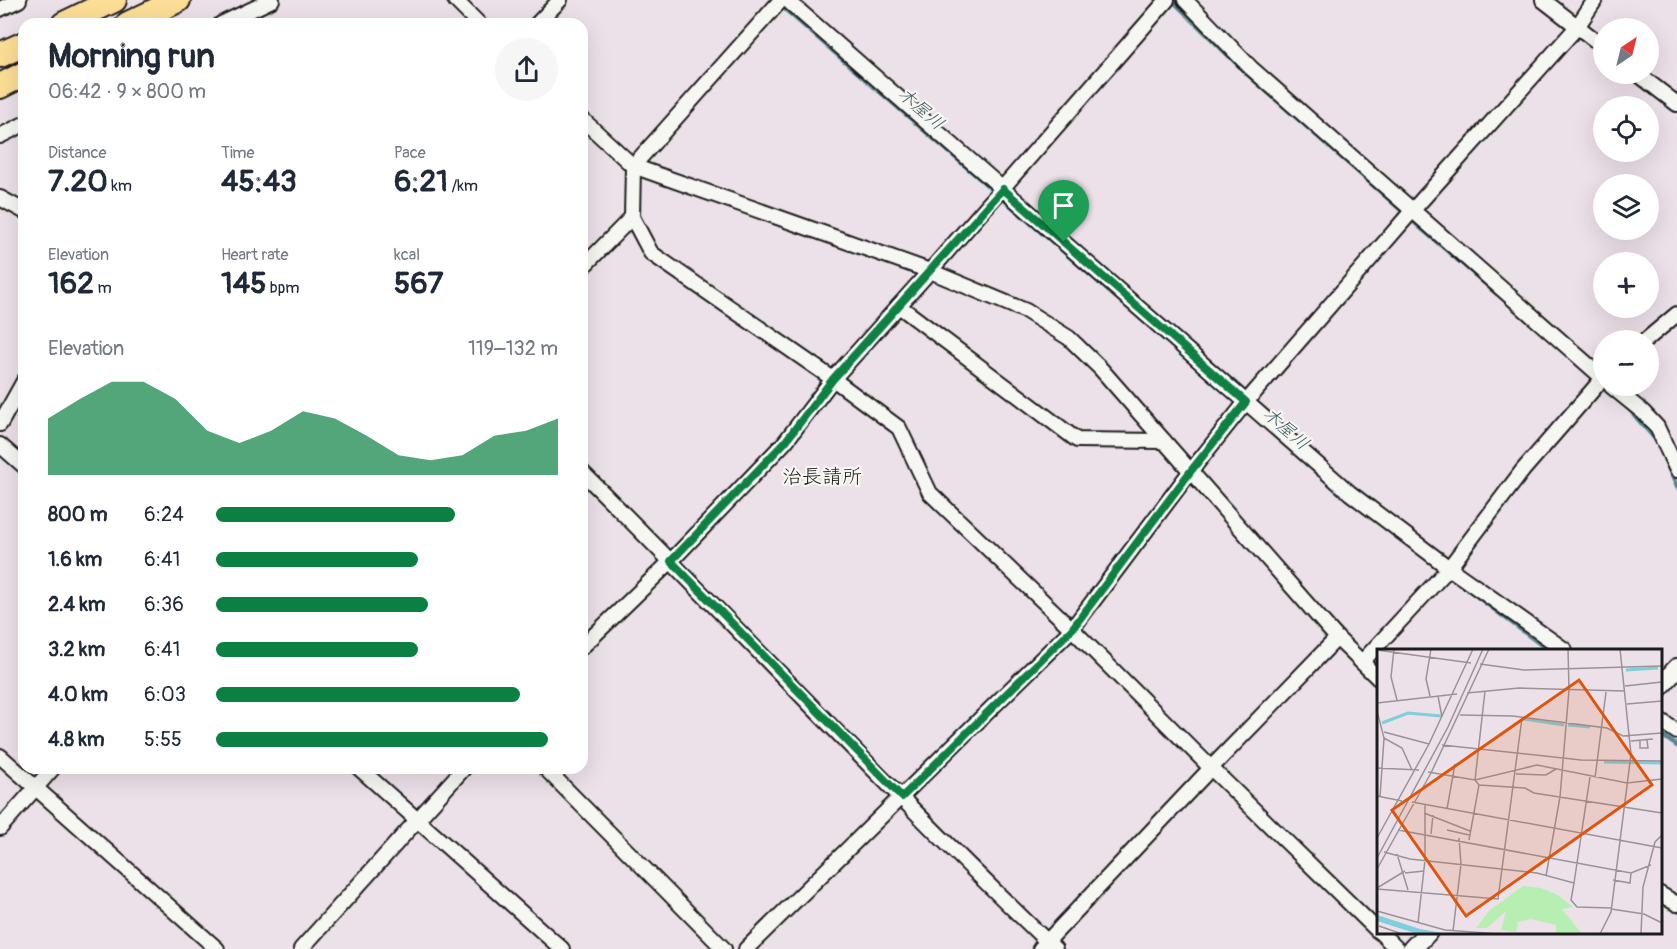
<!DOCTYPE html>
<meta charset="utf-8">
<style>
:root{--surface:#fff;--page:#f6f6f7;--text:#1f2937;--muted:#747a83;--accent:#0b8043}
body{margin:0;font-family:Pangolin,"Klee One",sans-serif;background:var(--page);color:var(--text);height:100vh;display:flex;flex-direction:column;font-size:22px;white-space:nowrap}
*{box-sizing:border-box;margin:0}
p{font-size:20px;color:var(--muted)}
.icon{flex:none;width:33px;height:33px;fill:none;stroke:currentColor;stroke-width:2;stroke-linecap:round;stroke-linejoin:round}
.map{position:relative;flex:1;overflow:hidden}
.details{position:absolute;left:18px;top:18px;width:570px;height:756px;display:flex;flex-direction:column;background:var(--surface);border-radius:18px;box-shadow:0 6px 24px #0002}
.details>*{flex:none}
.needle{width:39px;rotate:35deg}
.controls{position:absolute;left:1593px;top:18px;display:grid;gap:12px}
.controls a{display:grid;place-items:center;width:66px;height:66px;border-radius:50%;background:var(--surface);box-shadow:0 6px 24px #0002;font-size:30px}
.pin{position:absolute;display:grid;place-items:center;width:51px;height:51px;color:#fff;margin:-62px -26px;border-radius:50% 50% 50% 0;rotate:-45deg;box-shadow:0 0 6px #0007}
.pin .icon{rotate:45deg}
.round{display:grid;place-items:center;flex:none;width:63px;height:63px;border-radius:32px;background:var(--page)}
.overview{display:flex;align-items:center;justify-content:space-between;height:102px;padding:0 30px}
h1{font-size:33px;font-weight:700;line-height:45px}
.metrics{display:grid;grid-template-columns:repeat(3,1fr);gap:9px;height:102px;padding:6px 30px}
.metrics div{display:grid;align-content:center}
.metrics b{font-size:30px;font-weight:700}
.metrics small{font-size:16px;font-weight:400}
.metrics p{font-size:16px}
.chart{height:168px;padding:12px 30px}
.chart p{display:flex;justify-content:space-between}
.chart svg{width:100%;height:108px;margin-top:6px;fill:var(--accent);opacity:.7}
ul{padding:0 30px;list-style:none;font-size:20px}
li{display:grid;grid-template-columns:96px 72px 1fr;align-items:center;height:45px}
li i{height:15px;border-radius:8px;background:var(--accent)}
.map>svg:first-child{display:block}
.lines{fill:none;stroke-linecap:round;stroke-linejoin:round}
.stream{stroke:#57878f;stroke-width:4.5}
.street-casing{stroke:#1c1c1c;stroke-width:18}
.secondary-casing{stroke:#1c1c1c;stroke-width:22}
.highway-casing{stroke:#1c1c1c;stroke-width:28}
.street{stroke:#f6f6f2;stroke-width:14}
.secondary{stroke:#f6f6f2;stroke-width:18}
.highway{stroke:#fdde96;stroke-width:24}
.route-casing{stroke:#fff;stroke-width:12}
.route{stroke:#0b8043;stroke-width:8}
.labels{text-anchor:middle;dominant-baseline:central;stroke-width:4.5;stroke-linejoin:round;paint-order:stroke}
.water-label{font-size:18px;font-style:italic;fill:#3f5a5f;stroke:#f6f6f2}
.quarter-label{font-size:20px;fill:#1c1c1c;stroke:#f6f6f2}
.inset-river{fill:none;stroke:#7fcedc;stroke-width:3}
.inset-road{fill:none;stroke:#999297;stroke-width:1.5}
.view{fill:#de560d;fill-opacity:0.15;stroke:#de560d;stroke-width:3}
.inset-edge{fill:none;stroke:#1c1c1c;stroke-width:3}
</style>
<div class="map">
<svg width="1677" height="949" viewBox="0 0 1677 949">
<rect width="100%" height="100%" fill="#ece0e9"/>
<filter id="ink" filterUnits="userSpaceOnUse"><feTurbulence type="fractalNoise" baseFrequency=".0167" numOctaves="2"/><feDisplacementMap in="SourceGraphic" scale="12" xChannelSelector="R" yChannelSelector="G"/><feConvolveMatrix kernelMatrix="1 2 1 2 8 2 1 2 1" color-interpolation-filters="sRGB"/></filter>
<g filter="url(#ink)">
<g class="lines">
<g class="stream">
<path d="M779,4L1350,501"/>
<path d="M1176,4L1247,74L1401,210"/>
<path d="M1415,223L1497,294"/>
<path d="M1630,410L1656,440"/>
<path d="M1664,458L1677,487"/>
<path d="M1455,580L1548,650"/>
<path d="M1660,734L1677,746"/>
</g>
<defs>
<g id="street">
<path d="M455,0L479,24"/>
<path d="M781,0L633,166L632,217L651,253L833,379L899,428L930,493L1072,629L1211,768L1378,931"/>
<path d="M787,0L1350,493L1449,568L1565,650"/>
<path d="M1185,0L1251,68L1604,379"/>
<path d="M1543,0L1604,47"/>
<path d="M0,9L19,0"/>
<path d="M221,24L272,0"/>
<path d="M537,24L560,0"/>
<path d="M1638,74L1677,104"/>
<path d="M582,119L633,166L930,271L1026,311L1069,338L1100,368L1337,638L1378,678"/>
<path d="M0,136L24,124"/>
<path d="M0,198L24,211"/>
<path d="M582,268L632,217"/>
<path d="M899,306L1077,440L1164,441"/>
<path d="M1646,340L1677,314"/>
<path d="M1611,386L1643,412L1657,427L1677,470"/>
<path d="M0,424L24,381"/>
<path d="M0,445L24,466"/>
<path d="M582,472C741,630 893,795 1055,949"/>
<path d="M582,647L671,561L785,442L833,379L930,271L1167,0"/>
<path d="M1362,662L1449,568L1523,470L1604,377"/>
<path d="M1660,720L1677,732"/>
<path d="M0,756L217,949"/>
<path d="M359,768L562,949"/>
<path d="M545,768L724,949"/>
<path d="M0,828L53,768"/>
<path d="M1660,894L1677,904"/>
<path d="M1380,932L1397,949"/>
<path d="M301,949L464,768"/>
<path d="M746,949L1072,629L1190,472L1246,402L1412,211L1577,27L1595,0"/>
<path d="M1040,949L1211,768L1337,638"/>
</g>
<g id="secondary">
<path d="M1660,687L1677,668"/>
<path d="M1412,949L1428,932"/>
</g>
<g id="highway">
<path d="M64,24L114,0"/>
<path d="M128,24L178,0"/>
<path d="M0,55L24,44"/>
<path d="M0,86L24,74"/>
</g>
</defs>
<use href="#street" class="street-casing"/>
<use href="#secondary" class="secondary-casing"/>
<use href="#highway" class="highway-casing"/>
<use href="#street" class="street"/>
<use href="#secondary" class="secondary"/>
<use href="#highway" class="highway"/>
</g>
</g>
<g class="lines" filter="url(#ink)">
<defs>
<path id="route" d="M1003,189L1246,402L1190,472L1072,629L902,797L671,561L785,442L833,379Z"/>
</defs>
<use href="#route" class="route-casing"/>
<use href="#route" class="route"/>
</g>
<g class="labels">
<g class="water-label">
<text transform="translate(921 109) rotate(41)">木屋川</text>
<text transform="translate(1286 429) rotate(41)">木屋川</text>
</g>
<g class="quarter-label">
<text x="822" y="476">治長請所</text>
</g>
</g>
<g transform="translate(1377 649)">
<rect width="285" height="285" fill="#ece0e9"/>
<path d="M146,237L164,239L181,246L196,258L185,260L205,285L179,284V276L154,270L141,273L139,283L124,281L129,262L110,279H99L113,261Z" fill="#b7efb3"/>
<path d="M0,266L43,280L70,285H41L0,272Z" fill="#7fcedc"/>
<path class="inset-river" d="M249,21L281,19M147,70L187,76M5,74L31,64L64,67M191,76L213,78M227,113L285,114"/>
<path class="inset-road" d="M17,0L14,28L20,51M0,1L94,14M103,15L147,21L285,17M248,37L285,33M108,42L98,131L102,136L148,139L157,144L285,164M90,44L142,39L248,42M53,47L49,30L54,0M61,47L65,68M0,54L80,45M250,55L285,52M0,62L7,89L3,148M83,66L136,67L230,79L246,87L285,84M7,83L52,95M7,89L25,99L35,121M263,91V99H271L270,91M254,92L276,90M65,96L204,111L285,112M0,119L42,121M51,123L98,131L160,116L250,134L285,130M139,125L169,126L179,120M218,129L229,43M0,147L25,152M35,153L285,199M70,160L78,115M47,164L93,182M21,181L254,224L274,216M70,181L92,186M54,185L56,166M0,189L52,95L96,0M92,191L102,136M7,203L33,210L160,224L197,234L194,251L200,258L234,259M20,205L31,241M0,209L71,78L106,0M0,220L54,124L112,0M28,224L47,222M169,227L183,148L192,41L191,0M236,231L253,234L254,224M197,234L213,128M0,239L28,222M0,240L121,250L145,69M234,260L267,265L285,274M0,262L68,281L122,285M41,274L48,211V156M2,277L25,285M76,282L84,215L82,189M223,285L234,263L254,105L243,0M264,285L266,238L278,193L285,186"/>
<path class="view" d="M202,31L275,136L89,267L15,161Z"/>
<rect width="285" height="285" class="inset-edge"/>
</g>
</svg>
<div class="controls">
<a><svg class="needle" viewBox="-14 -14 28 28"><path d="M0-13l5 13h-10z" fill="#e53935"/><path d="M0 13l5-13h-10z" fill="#747a83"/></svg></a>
<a><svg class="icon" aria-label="locate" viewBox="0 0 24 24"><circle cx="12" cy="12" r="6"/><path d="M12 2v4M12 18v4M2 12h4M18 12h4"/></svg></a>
<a><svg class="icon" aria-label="layers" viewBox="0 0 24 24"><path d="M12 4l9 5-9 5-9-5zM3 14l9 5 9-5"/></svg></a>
<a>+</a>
<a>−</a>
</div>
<div class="pin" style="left:1064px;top:242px;background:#1e9e55"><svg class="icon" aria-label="arrive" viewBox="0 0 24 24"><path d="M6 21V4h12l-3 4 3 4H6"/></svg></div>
<section class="details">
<div class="overview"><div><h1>Morning run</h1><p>06:42 · 9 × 800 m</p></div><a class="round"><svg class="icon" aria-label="share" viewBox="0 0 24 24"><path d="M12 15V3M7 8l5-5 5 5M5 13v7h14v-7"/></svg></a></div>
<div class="metrics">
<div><p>Distance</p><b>7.20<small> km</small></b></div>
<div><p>Time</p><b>45:43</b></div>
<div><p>Pace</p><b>6:21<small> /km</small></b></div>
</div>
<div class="metrics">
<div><p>Elevation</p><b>162<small> m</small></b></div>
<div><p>Heart rate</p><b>145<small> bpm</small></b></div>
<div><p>kcal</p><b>567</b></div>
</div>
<div class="chart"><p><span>Elevation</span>119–132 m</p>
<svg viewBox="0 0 160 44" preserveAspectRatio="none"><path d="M0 44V21L10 13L20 6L30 6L40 13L50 26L60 31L70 26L80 18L90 21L100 28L110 36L120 38L130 36L140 28L150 26L160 21V44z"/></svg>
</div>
<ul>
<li><b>800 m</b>6:24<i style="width:70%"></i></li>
<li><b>1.6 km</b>6:41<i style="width:59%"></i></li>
<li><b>2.4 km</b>6:36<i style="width:62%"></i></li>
<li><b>3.2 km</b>6:41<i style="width:59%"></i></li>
<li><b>4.0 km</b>6:03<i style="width:89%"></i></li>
<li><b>4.8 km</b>5:55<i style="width:97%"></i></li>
</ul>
</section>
</div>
